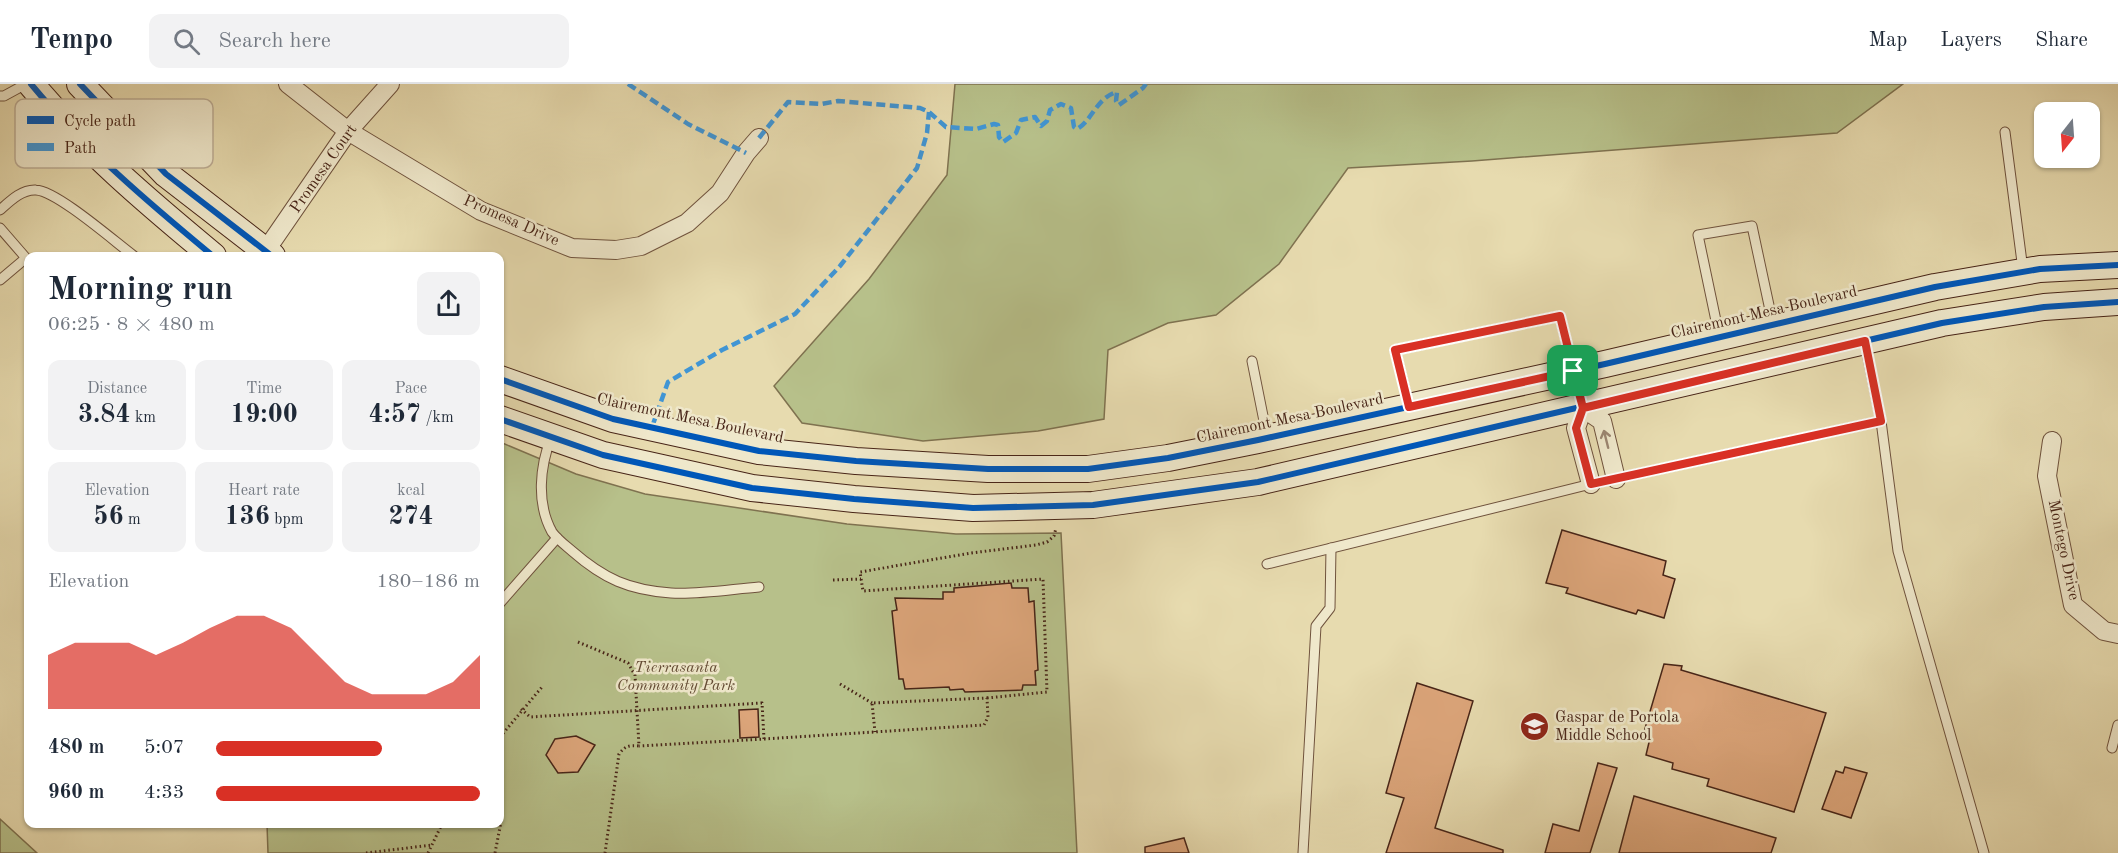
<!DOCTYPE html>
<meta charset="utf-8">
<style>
:root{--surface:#fff;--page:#f2f2f3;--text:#1f2937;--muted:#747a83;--line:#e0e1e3;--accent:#d93025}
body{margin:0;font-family:"Old Standard TT",serif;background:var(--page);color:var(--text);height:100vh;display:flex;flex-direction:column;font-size:22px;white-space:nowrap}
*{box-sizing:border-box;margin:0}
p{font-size:20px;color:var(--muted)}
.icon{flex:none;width:33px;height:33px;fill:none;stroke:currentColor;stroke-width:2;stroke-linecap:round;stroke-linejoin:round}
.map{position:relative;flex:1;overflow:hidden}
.drawer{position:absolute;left:24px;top:168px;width:480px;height:576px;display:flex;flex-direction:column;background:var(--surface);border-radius:12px;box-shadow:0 2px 4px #0004}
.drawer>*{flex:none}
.needle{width:39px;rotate:197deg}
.fabs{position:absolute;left:2034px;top:18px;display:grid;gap:12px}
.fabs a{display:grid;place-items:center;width:66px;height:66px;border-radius:12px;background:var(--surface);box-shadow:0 2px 4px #0004;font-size:30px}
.pin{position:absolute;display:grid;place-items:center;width:51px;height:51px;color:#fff;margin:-26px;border-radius:12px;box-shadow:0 3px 9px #0006}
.round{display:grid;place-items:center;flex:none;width:63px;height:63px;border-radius:12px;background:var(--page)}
.overview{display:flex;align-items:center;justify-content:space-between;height:102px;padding:0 24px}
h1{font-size:33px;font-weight:800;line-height:45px}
.figures{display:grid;grid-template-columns:repeat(3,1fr);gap:9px;height:102px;padding:6px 24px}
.figures div{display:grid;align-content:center;border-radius:12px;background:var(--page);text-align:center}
.figures b{font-size:26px;font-weight:800}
.figures small{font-size:16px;font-weight:400}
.figures p{font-size:16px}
.chart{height:168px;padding:12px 24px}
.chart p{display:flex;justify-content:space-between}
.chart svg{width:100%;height:108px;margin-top:6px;fill:var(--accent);opacity:.7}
ul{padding:0 24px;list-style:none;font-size:20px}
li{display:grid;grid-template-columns:96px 72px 1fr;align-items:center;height:45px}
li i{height:15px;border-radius:8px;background:var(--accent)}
header{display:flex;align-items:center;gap:36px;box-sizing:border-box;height:84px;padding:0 30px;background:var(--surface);border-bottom:2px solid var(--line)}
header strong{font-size:28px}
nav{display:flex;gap:33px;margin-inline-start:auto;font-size:21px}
.search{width:420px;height:54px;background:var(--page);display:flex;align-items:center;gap:15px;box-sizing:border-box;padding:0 21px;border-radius:12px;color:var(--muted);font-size:22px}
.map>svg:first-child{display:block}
.green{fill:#b7c08a;stroke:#7f7250;stroke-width:1.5}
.building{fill:#dca57a;stroke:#472417;stroke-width:1.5}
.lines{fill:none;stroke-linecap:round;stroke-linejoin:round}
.lane-casing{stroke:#6f523d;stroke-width:11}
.street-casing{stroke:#6f523d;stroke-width:20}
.secondary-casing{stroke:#472417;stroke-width:28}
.path{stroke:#472417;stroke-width:3;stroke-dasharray:1.5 3;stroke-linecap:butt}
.lane{stroke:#efe8cb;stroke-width:9}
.street{stroke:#efe8cb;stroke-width:18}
.secondary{stroke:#efe8cb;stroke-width:26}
.quiet{stroke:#4095d4;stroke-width:4.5;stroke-dasharray:9 4.5;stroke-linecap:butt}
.cycleway-casing{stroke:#efe8cb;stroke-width:10}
.cycleway{stroke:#0057b8;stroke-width:6}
.oneway{stroke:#9b8671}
.route-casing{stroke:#fff;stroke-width:12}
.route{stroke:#d93025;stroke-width:8}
.labels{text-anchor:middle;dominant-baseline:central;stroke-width:5;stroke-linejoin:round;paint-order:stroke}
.street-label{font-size:16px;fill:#472417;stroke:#efe8cb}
.park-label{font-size:16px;font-style:italic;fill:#634b34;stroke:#efe8cb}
.poi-label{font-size:16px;fill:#472417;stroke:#efe8cb;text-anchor:start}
.key{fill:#efe8cb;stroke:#bdad95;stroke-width:1.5}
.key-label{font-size:16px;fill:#472417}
</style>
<header>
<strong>Tempo</strong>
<div class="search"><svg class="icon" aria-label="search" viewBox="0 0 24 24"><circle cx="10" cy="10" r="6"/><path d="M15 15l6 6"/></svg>Search here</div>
<nav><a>Map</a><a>Layers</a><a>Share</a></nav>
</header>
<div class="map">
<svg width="2118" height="769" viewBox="0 0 2118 769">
<rect width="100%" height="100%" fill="#e7dbaf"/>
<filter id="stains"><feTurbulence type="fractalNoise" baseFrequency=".00333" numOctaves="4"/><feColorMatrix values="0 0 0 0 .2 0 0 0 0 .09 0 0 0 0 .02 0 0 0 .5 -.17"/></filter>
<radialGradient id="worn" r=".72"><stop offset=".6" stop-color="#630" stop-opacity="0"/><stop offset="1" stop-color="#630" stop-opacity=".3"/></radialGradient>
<g class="green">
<path d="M955,0H1903L1837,49L1472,77L1348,84L1279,180L1216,231L1168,239L1108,266L1104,335L1038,347L923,357L802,339L774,302L869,195L947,91Z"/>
<path d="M500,358L576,390L645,410L847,440L956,450L1061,449L1077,769H268L267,740H500Z"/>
<path d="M0,735L37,769H0Z"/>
</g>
<g class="building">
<path d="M1562,446L1666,477L1663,491L1675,495L1664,534L1638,526L1636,530L1566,509L1568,504L1546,499Z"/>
<path d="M1011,499L1012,504H1028L1029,518L1034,517L1038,586L1035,587L1036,601H1023L1022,606L965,608L963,605L950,606L949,603L905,605L903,595H899L892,527L897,526L895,514L943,515V508H954V504Z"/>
<path d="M1664,580L1682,582L1681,586L1826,629L1794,728L1707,702L1709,695L1672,685L1673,679L1646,671L1651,650L1644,648Z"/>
<path d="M1417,599L1473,617L1435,744L1503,766V769H1386L1404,714L1386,709Z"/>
<path d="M758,625L759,653L740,654L739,626Z"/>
<path d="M576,652L595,661L578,688L558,689L546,671L555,655Z"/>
<path d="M1598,679L1617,684L1590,769H1545L1553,740L1579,747Z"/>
<path d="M1845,683L1867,689L1851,734L1822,725L1836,687L1843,689Z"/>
<path d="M1634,712L1776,754L1771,769H1619Z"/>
<path d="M1184,754L1189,769H1145V763Z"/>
</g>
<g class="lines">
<defs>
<g id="lane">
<path d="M0,12H4L26,0"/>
<path d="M2005,48L2023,186"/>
<path d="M0,126C10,117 22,105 36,106C57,107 115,158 134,172"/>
<path d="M0,144L26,174L0,196"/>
<path d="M1719,251L1698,151L1752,142L1773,240"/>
<path d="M1252,277L1267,352"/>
<path d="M1409,322L1395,266L1560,232L1573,285"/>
<path d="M1881,337L1898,467L1984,769"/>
<path d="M551,354C540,382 536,419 552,448C557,455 565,461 572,467C604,495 629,506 671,509C696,511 733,505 759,503"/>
<path d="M1267,480L1591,400L1881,337L1865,260"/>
<path d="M500,519L557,454"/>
<path d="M2112,664L2118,641"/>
<path d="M1303,769L1316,542L1330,524L1331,464"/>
</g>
<g id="street">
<path d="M288,0L348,47L481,127L572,164L616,166L641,162L687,139L720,109L746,69L759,54"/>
<path d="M262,172L348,47L390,0"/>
<path d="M1573,287L1583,324L1576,344L1591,400"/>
<path d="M1583,324L1602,337L1616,395"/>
<path d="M2052,357L2047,392L2073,521L2104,547L2118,550"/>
</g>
<g id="secondary">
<path d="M31,0C84,64 149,119 213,172"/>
<path d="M80,0L166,90L272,172"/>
<path d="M500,295L613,335L759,367L856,377L988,385H1088L1168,374L1258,356L1605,280L1935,203L2040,185L2118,181"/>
<path d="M500,335L603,371L752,404L854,415L973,424L1093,421L1258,398L1942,239L2044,223L2118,218"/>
</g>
</defs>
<use href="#lane" class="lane-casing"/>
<use href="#street" class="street-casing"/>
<use href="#secondary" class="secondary-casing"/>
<g class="path">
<path d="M833,496L861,495"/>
<path d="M578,558L628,579L635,591L639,662C629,661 625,662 619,670L605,769"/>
<path d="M840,600L872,619"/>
<path d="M987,614L1047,608L1043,495L863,507L860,488L971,469L1036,461L1047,458L1054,452L1056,444"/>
<path d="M521,625L530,633L762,619L764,655L639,662"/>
<path d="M500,653L542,603"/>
<path d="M764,655L984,641L988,633L987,614L872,619L875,648"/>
<path d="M366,769L432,761"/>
<path d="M428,769L442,740"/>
<path d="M495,769L501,738L500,722"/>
</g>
<use href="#lane" class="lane"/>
<use href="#street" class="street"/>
<use href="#secondary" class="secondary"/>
<g class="quiet">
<path d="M628,0L688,40L746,69"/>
<path d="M759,54L788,18L821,20L838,17L920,24L929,28L946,43L976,45L994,40L998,41L999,53L1003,58L1016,49L1021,36L1035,33L1041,42L1047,37L1050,26L1061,20L1071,24L1074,43L1077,45C1092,37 1096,14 1117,8L1116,17L1119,21L1143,4L1146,0"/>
<path d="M652,343L668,298L722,266L795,230L840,182L917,84L927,49L929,28"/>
</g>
<defs>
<g id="cycleway">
<path d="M31,0C84,64 149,119 213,172"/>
<path d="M80,0L166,90L272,172"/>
<path d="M500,295L613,335L759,367L856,377L988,385H1088L1168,374L1258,356L1605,280L1935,203L2040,185L2118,181"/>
<path d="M500,335L603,371L752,404L854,415L973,424L1093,421L1258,398L1942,239L2044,223L2118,218"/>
</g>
</defs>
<use href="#cycleway" class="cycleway-casing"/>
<use href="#cycleway" class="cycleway"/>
</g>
<defs><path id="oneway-shaft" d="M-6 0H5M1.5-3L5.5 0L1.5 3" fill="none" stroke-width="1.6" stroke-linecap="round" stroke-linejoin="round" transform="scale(1.5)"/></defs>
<use class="oneway" href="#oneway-shaft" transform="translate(1606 355) rotate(-104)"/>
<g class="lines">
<defs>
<path id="route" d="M1573,287L1409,323L1395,266L1560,232L1583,324L1576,344L1591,400L1881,337L1865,257L1583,324L1573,287"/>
</defs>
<use href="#route" class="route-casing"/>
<use href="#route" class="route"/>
</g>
<defs>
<symbol id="school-disc" viewBox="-11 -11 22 22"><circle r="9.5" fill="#8f2418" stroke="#efe8cb"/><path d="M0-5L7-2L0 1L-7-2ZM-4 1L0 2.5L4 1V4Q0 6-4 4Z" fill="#fff"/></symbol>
</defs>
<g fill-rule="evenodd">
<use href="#school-disc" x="1518" y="626" width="33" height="33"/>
</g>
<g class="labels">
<g class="street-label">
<text transform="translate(324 85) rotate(-55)">Promesa Court</text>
<text transform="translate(511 137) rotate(24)">Promesa Drive</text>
<text transform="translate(1764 229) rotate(-13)">Clairemont Mesa Boulevard</text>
<text transform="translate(690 335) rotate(12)">Clairemont Mesa Boulevard</text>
<text transform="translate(1290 335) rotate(-12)">Clairemont Mesa Boulevard</text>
<text transform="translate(2063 466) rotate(78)">Montego Drive</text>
</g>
<g class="park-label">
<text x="676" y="584">Tierrasanta<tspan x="676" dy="18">Community Park</tspan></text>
</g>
<g class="poi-label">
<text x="1555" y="634">Gaspar de Portola<tspan x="1555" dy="18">Middle School</tspan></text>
</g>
</g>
<rect x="15" y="15" width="198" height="69" rx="9" class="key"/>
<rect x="27" y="32" width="27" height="8" fill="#0057b8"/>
<rect x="27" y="59" width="27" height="8" fill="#4095d4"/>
<g class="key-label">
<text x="64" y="42">Cycle path</text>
<text x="64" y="69">Path</text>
</g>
<rect width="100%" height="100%" filter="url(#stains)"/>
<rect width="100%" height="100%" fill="url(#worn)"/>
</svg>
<div class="fabs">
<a><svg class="needle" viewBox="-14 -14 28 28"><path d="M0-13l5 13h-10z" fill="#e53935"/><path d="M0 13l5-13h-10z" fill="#747a83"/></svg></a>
</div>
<div class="pin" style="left:1573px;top:287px;background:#1e9e55"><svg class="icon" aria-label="arrive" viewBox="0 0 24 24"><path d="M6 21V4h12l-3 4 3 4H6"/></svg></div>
<section class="drawer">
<div class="overview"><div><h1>Morning run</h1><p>06:25 · 8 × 480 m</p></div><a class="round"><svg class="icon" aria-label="share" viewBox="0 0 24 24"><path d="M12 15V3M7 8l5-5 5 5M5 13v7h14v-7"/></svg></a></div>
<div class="figures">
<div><p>Distance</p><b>3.84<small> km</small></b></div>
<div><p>Time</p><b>19:00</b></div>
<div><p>Pace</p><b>4:57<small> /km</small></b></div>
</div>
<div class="figures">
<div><p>Elevation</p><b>56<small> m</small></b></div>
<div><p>Heart rate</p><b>136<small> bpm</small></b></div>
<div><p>kcal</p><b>274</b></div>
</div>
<div class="chart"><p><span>Elevation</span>180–186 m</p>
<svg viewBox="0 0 160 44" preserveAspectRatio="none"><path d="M0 44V22L10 17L20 17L30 17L40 22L50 17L60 11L70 6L80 6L90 11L100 22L110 33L120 38L130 38L140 38L150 33L160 22V44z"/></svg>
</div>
<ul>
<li><b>480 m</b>5:07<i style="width:63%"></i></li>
<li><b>960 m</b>4:33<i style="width:100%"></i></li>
</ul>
</section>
</div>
